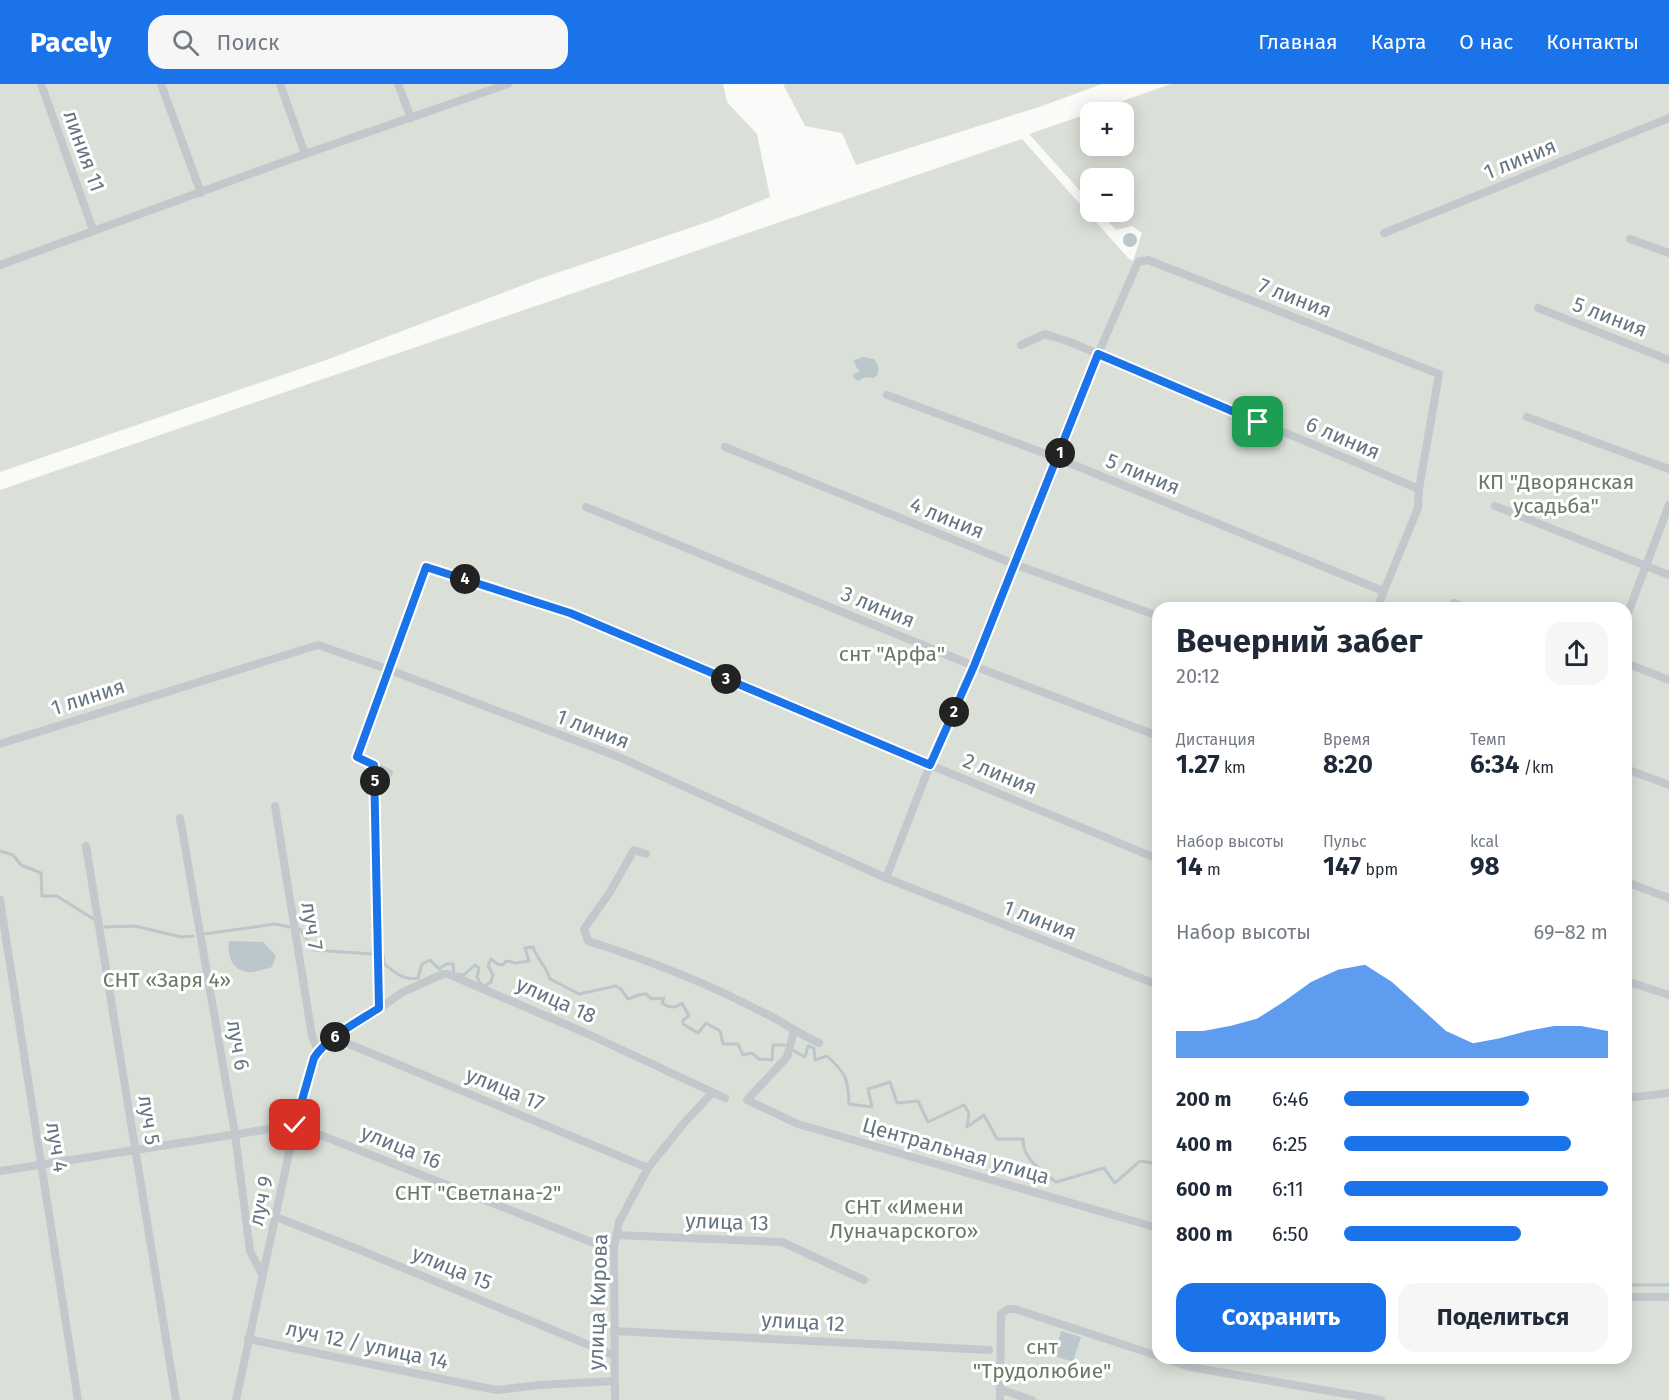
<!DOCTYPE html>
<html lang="ru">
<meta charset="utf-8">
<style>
:root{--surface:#fff;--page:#f6f6f7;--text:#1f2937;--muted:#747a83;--accent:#1a73e8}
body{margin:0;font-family:"Fira Sans",sans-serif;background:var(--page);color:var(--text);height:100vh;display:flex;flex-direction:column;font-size:22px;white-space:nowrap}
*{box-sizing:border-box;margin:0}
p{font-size:20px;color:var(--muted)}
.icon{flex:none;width:33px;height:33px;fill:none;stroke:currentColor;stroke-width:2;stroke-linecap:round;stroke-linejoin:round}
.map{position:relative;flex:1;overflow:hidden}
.side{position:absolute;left:1152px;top:518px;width:480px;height:762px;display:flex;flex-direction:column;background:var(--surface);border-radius:18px;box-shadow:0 3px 15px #0003}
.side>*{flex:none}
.controls{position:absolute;left:1080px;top:18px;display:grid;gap:12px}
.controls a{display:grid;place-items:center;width:54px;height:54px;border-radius:12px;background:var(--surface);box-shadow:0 3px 15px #0003;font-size:30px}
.pin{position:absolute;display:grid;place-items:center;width:51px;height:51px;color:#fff;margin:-26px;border-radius:12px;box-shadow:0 3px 9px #0006}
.km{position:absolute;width:30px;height:30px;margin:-15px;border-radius:50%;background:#222;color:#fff;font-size:16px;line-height:30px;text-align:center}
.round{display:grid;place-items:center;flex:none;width:63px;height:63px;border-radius:18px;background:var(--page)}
.headline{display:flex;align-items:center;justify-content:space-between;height:102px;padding:0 24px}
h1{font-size:33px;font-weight:700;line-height:45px}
.figures{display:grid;grid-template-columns:repeat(3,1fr);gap:9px;height:102px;padding:6px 24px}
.figures div{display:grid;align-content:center}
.figures b{font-size:26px;font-weight:700}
.figures small{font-size:16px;font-weight:400}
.figures p{font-size:16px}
.chart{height:168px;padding:12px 24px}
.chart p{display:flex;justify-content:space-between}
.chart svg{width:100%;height:108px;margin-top:6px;fill:var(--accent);opacity:.7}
.cta{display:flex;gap:12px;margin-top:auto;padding:12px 24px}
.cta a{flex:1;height:69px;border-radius:18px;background:var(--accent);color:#fff;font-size:24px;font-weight:700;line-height:69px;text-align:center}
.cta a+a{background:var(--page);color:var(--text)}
ul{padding:0 24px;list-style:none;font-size:20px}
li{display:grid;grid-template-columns:96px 72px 1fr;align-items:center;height:45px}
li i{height:15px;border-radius:8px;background:var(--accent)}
header{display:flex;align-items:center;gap:36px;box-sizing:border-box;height:84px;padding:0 30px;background:var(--accent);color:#fff}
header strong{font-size:28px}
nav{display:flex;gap:33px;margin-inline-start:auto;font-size:21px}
.search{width:420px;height:54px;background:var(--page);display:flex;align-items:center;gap:15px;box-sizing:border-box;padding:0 21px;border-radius:18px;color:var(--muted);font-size:22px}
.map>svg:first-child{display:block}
.green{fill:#dadfd7;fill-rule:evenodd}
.water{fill:#bbc7cb}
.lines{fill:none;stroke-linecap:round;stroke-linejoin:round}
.stream{stroke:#bbc7cb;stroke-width:3}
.minor{stroke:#c3c8cc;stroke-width:8}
.route-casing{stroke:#fff;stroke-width:12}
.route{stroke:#1a73e8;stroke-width:8}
.labels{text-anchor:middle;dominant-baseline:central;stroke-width:6;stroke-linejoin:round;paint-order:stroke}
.street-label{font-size:21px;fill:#657683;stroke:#fff}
.park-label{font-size:21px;fill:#687a64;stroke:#fff}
</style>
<header>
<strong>Pacely</strong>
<div class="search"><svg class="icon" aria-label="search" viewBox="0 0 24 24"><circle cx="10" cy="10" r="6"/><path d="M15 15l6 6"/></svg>Поиск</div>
<nav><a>Главная</a><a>Карта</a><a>О нас</a><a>Контакты</a></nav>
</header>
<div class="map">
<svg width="1669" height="1316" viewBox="0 0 1669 1316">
<rect width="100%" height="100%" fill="#fafaf8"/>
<g class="green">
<path d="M0,0H723L727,18L757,50L770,113L713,136L539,195L326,276L0,388Z"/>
<path d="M783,0H1102L1042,22L856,81L842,49L805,42Z"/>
<path d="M1171,0H1669V1316H0V406L1022,55L1129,175L1133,177L1142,149L1132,142L1116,146L1099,128H1124V94H1090V118L1029,50L1090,29V62H1124V28H1091ZM869,274L874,275L878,281L853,291L859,287L857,283ZM1158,524H1626V1274H1158Z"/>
</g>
<g class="water">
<circle cx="1130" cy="156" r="7"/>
<path d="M863,273L874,275C879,281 881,288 874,294L866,293L858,297L854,294L853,291L859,287L853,277Z"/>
<path d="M229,857L263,858L276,872L272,883C265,885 254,889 247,888C231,885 227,870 229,857Z"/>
<path d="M1061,1247L1081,1253L1073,1278L1055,1272Z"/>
</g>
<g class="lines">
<g class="stream">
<path d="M0,767L13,771L21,781L41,789L42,812H57L95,836"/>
<path d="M105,843L135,842L181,853L193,852"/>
<path d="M300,845L314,866L373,870"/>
<path d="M204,850L275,840L290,843"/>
<path d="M383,871L384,880C395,888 403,897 418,894L422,880L430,876L439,885L446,880H453L454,890L464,891L475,881L479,884L477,893L480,899L484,902L491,898L493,891L488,882L491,875L497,880L503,881L506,877L516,879L529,877L525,864L533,863C537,875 546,882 550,895L579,910L616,902L621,905L628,915L639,911L646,910L652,915L664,914L662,919C669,924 675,925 682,919L689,932L683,936V940L698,949L706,939L720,947L723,960H738L743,971L752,969L759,975L772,976L773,961H784"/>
<path d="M792,966L805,973L808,962L814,964L815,976L827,972C846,989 848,994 849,1020L872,1023L868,1005L890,998L897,1019L918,1017L928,1038L964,1021L969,1029L967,1043L984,1031L997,1055H1023C1023,1076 1040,1085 1056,1098L1104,1084L1115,1099L1140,1077L1158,1080"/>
<path d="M1158,1092L1155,1113H1158"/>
<path d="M1626,1201H1669"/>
</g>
<g class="minor">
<path d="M41,0L93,146"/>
<path d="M161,0L201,109"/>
<path d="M280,0L305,70"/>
<path d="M398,0L411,34"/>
<path d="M1384,149L1669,34"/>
<path d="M1630,155L1669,169"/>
<path d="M0,181L305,70L508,0"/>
<path d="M1538,224L1669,276"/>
<path d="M1021,261L1045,250L1070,258L1419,405"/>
<path d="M887,311L1057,374L1383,507"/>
<path d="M1527,333L1669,385"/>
<path d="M725,363L1014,480L1158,532"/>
<path d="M1495,422L1669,491"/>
<path d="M586,423L974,582L1158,652"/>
<path d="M1454,519L1467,524"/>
<path d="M1626,534L1669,421"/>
<path d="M1626,579L1669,596"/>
<path d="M0,660L318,561L387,585L619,673L886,794L1158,901"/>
<path d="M374,681L379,924"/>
<path d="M1626,685L1669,701"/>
<path d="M389,689L357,673L426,483L570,529L930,681L1158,775"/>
<path d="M275,722L312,952L318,967"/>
<path d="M180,734L235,1050L250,1167L263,1192"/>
<path d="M86,762L176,1316"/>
<path d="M646,770L634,766L610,808L584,845L588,857C648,876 707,899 762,928C782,937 799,950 819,959"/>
<path d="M886,794L930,681L974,582L1098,270L1138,178L1148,176L1439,290L1419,405L1418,424L1377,524"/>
<path d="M1626,798L1669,814"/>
<path d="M0,816L78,1316"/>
<path d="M1626,897L1669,911"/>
<path d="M384,921L403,908L443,890H448L588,950L725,1014"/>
<path d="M794,947L787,973L747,1016L798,1040L1158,1144"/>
<path d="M349,960L648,1084"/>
<path d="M1626,1014L1669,1009"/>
<path d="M308,1046L614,1167"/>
<path d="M0,1087L295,1041"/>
<path d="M276,1133L360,1166L613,1271"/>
<path d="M616,1151L782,1158L864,1196"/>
<path d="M1626,1213H1669"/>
<path d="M614,1247L989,1266"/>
<path d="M248,1255L496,1306L540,1301L614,1297"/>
<path d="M1163,1274L1190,1283L1381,1316"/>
<path d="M1000,1305L1032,1316"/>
<path d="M236,1316L295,1041L314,974L323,963L354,940L382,923"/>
<path d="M615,1316L614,1164L619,1138L648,1084L684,1039L712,1009"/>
<path d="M1000,1316L1001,1230L1008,1225H1015L1158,1272"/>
</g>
</g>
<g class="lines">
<defs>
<path id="route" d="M295,1041L314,974C326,954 359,937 379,924L374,681L357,673L426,483L570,529L930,681L974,582L1098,270L1258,338"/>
</defs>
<use href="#route" class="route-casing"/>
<use href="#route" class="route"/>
</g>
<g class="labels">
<g class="street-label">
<text transform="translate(84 67) rotate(70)">линия 11</text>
<text transform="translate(1520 75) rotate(-22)">1 линия</text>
<text transform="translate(1295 214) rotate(21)">7 линия</text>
<text transform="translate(1610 233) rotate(21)">5 линия</text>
<text transform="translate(1343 354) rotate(23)">6 линия</text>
<text transform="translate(1143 390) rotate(22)">5 линия</text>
<text transform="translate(947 434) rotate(22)">4 линия</text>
<text transform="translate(878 523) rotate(22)">3 линия</text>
<text transform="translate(88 613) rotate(-18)">1 линия</text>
<text transform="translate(593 645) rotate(21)">1 линия</text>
<text transform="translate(1000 690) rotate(22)">2 линия</text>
<text transform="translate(1040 836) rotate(21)">1 линия</text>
<text transform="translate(312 842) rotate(81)">луч 7</text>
<text transform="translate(556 916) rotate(24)">улица 18</text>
<text transform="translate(238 961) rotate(80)">луч 6</text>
<text transform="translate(505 1005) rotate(22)">улица 17</text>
<text transform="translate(149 1036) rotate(81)">луч 5</text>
<text transform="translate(57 1063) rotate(81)">луч 4</text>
<text transform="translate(401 1063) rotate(22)">улица 16</text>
<text transform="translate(956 1067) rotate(16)">Центральная улица</text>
<text transform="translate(261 1117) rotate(-78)">луч 9</text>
<text transform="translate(727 1138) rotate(2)">улица 13</text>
<text transform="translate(452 1184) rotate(22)">улица 15</text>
<text transform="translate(598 1218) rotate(-88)">улица Кирова</text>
<text transform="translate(803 1238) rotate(3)">улица 12</text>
<text transform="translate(367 1261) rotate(12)">луч 12 / улица 14</text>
</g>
<g class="park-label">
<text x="1556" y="398">КП "Дворянская<tspan x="1556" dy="24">усадьба"</tspan></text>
<text x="892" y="570">снт "Арфа"</text>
<text x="167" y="896">СНТ «Заря 4»</text>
<text x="478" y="1109">СНТ "Светлана-2"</text>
<text x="904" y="1123">СНТ «Имени<tspan x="904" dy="24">Луначарского»</tspan></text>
<text x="1042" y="1263">снт<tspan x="1042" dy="24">"Трудолюбие"</tspan></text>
</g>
</g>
</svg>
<div class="controls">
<a>+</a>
<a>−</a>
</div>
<div class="pin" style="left:1258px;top:338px;background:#1e9e55"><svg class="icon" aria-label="arrive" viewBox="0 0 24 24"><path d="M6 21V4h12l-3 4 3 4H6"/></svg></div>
<div class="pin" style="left:295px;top:1041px;background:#d93025"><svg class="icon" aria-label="check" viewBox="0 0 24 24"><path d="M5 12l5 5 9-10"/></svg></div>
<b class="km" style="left:1060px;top:369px">1</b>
<b class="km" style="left:954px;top:628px">2</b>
<b class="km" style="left:726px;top:595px">3</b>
<b class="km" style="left:465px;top:495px">4</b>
<b class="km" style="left:375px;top:697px">5</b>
<b class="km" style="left:335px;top:953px">6</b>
<section class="side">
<div class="headline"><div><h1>Вечерний забег</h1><p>20:12</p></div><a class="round"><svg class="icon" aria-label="share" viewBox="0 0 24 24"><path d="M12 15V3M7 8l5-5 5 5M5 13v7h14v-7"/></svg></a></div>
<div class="figures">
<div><p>Дистанция</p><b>1.27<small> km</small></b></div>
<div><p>Время</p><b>8:20</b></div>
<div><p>Темп</p><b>6:34<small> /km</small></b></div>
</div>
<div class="figures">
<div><p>Набор высоты</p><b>14<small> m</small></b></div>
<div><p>Пульс</p><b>147<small> bpm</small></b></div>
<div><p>kcal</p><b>98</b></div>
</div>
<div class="chart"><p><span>Набор высоты</span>69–82 m</p>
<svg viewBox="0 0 160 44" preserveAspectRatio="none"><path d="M0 44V33L10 33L20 31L30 28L40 21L50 13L60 8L70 6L80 13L90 23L100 33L110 38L120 36L130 33L140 31L150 31L160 33V44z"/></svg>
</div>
<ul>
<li><b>200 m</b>6:46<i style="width:70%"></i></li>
<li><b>400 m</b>6:25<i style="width:86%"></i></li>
<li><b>600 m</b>6:11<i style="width:100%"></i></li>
<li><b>800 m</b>6:50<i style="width:67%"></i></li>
</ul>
<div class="cta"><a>Сохранить</a><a>Поделиться</a></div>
</section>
</div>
